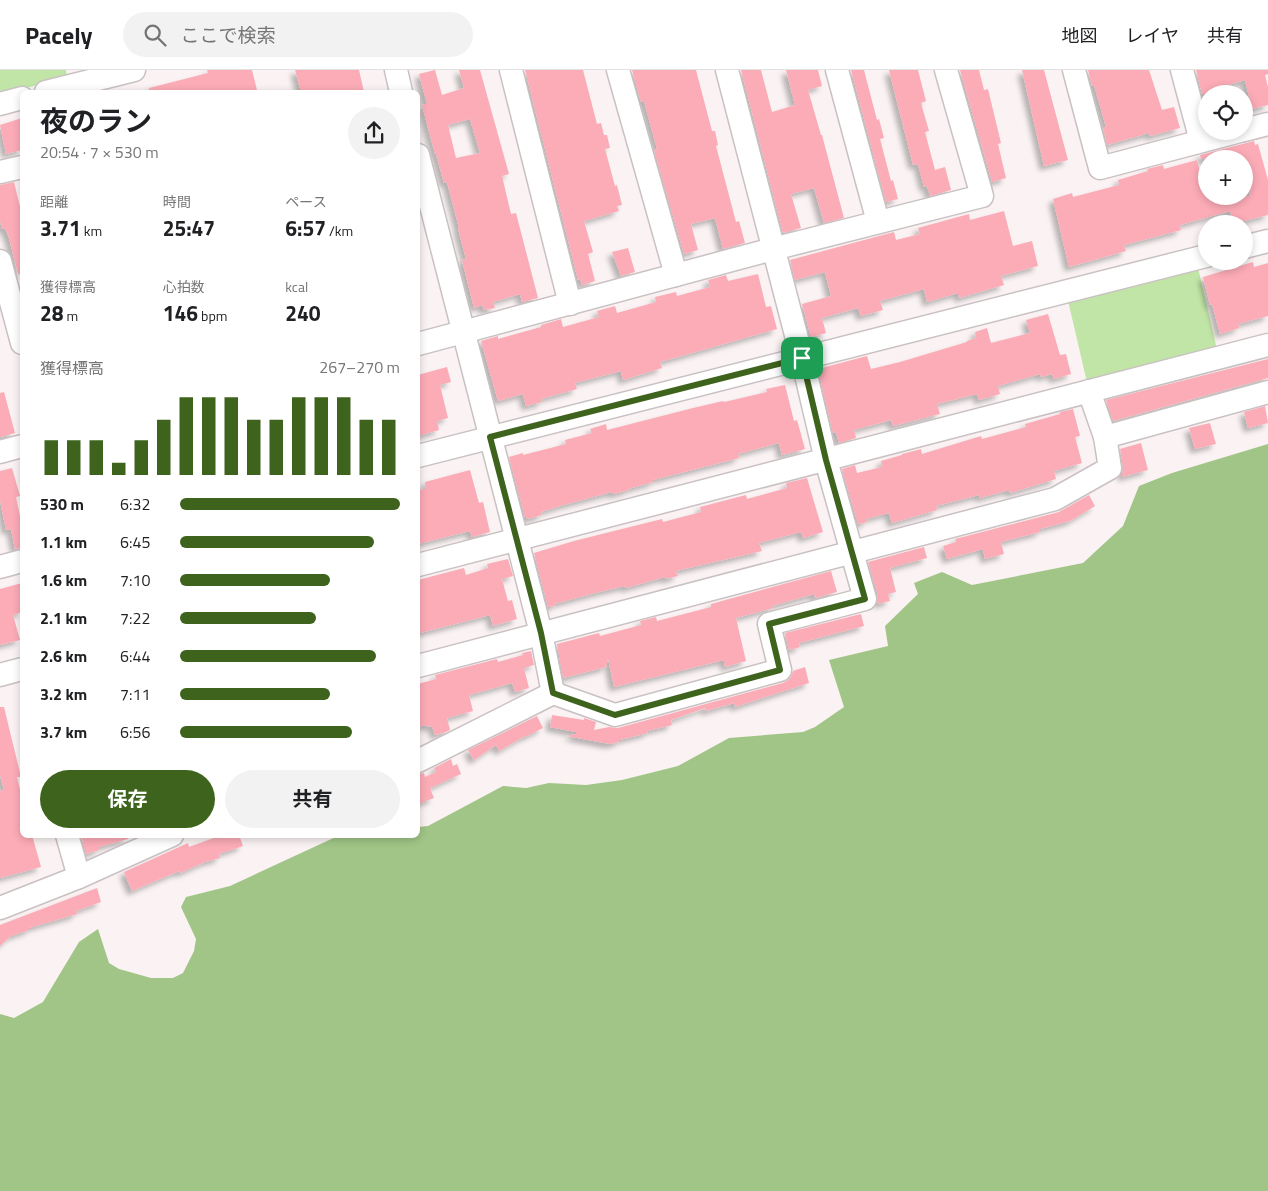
<!DOCTYPE html>
<html lang="ja">
<meta charset="utf-8">
<style>
:root{--surface:#fff;--page:#f2f2f2;--text:#202124;--muted:#757577;--line:#e0e0e0;--accent:#3e631c}
body{margin:0;font-family:"Titillium Web","Noto Sans JP",sans-serif;background:var(--page);color:var(--text);height:100vh;display:flex;flex-direction:column;font-size:19px;white-space:nowrap}
*{box-sizing:border-box;margin:0}
p{font-size:16px;color:var(--muted)}
.icon{flex:none;width:28px;height:28px;fill:none;stroke:currentColor;stroke-width:2;stroke-linecap:round;stroke-linejoin:round}
.map{position:relative;flex:1;overflow:hidden}
.panel{position:absolute;left:20px;top:20px;width:400px;height:748px;display:flex;flex-direction:column;background:var(--surface);border-radius:8px;box-shadow:0 2px 8px #0003}
.panel>*{flex:none}
.buttons{position:absolute;left:1198px;top:15px;display:grid;gap:10px}
.buttons a{display:grid;place-items:center;width:55px;height:55px;border-radius:50%;background:var(--surface);box-shadow:0 2px 8px #0003;font-size:25px}
.pin{position:absolute;display:grid;place-items:center;width:42px;height:42px;color:#fff;margin:-21px;border-radius:10px;box-shadow:0 2px 8px #0006}
.round{display:grid;place-items:center;flex:none;width:52px;height:52px;border-radius:26px;background:var(--page)}
.headline{display:flex;align-items:center;justify-content:space-between;height:85px;padding:0 20px}
h1{font-size:28px;font-weight:700;line-height:38px}
.stats{display:grid;grid-template-columns:repeat(3,1fr);gap:8px;height:85px;padding:5px 20px}
.stats div{display:grid;align-content:center}
.stats b{font-size:21px;font-weight:700}
.stats small{font-size:14px;font-weight:400}
.stats p{font-size:14px}
.chart{height:140px;padding:10px 20px}
.chart p{display:flex;justify-content:space-between}
.chart svg{width:100%;height:90px;margin-top:5px;stroke:var(--accent);stroke-width:6}
.action{display:flex;gap:10px;margin-top:auto;padding:10px 20px}
.action a{flex:1;height:58px;border-radius:30px;background:var(--accent);color:#fff;font-size:20px;font-weight:700;line-height:58px;text-align:center}
.action a+a{background:var(--page);color:var(--text)}
ul{padding:0 20px;list-style:none;font-size:16px}
li{display:grid;grid-template-columns:80px 60px 1fr;align-items:center;height:38px}
li i{height:12px;border-radius:6px;background:var(--accent)}
header{display:flex;align-items:center;gap:30px;box-sizing:border-box;height:70px;padding:0 25px;background:var(--surface);border-bottom:1px solid var(--line)}
header strong{font-size:24px}
nav{display:flex;gap:28px;margin-inline-start:auto;font-size:18px}
.search{width:350px;height:45px;background:var(--page);display:flex;align-items:center;gap:12px;box-sizing:border-box;padding:0 18px;border-radius:28px;color:var(--muted);font-size:19px}
.map>svg:first-child{display:block}
.green{fill:#c1e5a7}
.forest{fill:#a0c586}
.building{fill:#fcacb7;fill-rule:evenodd;filter:url(#shadow)}
.lines{fill:none;stroke-linecap:round;stroke-linejoin:round}
.minor-casing{stroke:#c9c1c2;stroke-width:25}
.minor{stroke:#fff;stroke-width:22}
.route-casing{stroke:#fff;stroke-width:10}
.route{stroke:#3e631c;stroke-width:6}
</style>
<header>
<strong>Pacely</strong>
<div class="search"><svg class="icon" aria-label="search" viewBox="0 0 24 24"><circle cx="10" cy="10" r="6"/><path d="M15 15l6 6"/></svg>ここで検索</div>
<nav><a>地図</a><a>レイヤ</a><a>共有</a></nav>
</header>
<div class="map">
<svg width="1268" height="1121" viewBox="0 0 1268 1121">
<defs>
<filter id="shadow"><feDropShadow dx="-4.5" dy="4.5" stdDeviation="2.5" flood-color="#0004"/></filter>
</defs>
<rect width="100%" height="100%" fill="#faf2f3"/>
<g class="green">
<path d="M0,0H66L67,7L0,25Z"/>
<path d="M1196,189L1219,288L1089,321L1066,222Z"/>
</g>
<path class="forest" d="M1268,374V1121H0V944L14,948L43,932L79,872L98,859L109,893L119,899L151,908H173L183,903L194,881L196,869L181,837L186,827L230,816L340,765H418V757L428,756L503,716L526,718L549,713L586,715L622,710L678,696L729,668L803,662L815,657L844,637L829,590L888,576L885,556L918,524L914,513L942,502L972,515L1083,493L1123,456L1139,416L1172,403Z"/>
<g class="building">
<path d="M207,0H252L257,20L248,22H149V18L208,3Z"/>
<path d="M295,0H359L364,22H301Z"/>
<path d="M435,0L442,25L464,18L459,0H480L509,104L502,106L511,144L516,143L538,228L522,232L520,224L493,232L495,238L484,240L482,235L474,238L462,190L466,189L458,158H459L447,112L444,113L436,84H435L422,35L427,34L419,4ZM470,49L480,83L456,88L448,55Z"/>
<path d="M525,0H583L597,54L601,53L604,65H607L610,78L605,79L615,116L617,115L622,135L617,136L619,141L584,151L593,182L588,184L595,211L582,215L580,209L578,210Z"/>
<path d="M632,0H696L712,61H715L718,75L716,76L736,152L739,151L745,173L723,179L715,148L691,154L698,180L684,184L654,80L657,79L644,31L641,32Z"/>
<path d="M741,0H761L772,42L795,35L786,0H818L822,16L808,20L821,65H822L844,148L824,153L814,118L791,124L801,158L783,163Z"/>
<path d="M851,0H864L877,50L879,49L884,68L880,69L891,111L893,110L898,129L886,132Z"/>
<path d="M889,0H918L926,31L921,33L929,61L925,62L935,100L945,97L951,120L930,126L927,116L924,117L918,94L913,95Z"/>
<path d="M960,0H979L984,20L988,19L1001,73L998,74L1006,108L992,112Z"/>
<path d="M1022,0H1044L1068,90L1044,96Z"/>
<path d="M1088,0H1149L1162,40L1174,37L1180,58L1150,66L1149,63L1107,75L1103,57H1106L1094,15L1092,16Z"/>
<path d="M1196,0H1268V4L1265,5L1268,17V35L1252,39L1245,10L1221,17L1223,24H1202Z"/>
<path d="M22,48V60L20,61L22,80L6,84L0,55Z"/>
<path d="M1254,71L1255,75L1258,74L1268,110V145L1239,152L1238,147L1232,149L1230,141L1180,155L1181,160L1124,175L1126,181L1069,197L1053,129L1072,123L1073,127L1119,115L1118,110L1148,101L1147,99L1163,95L1164,99L1197,90L1206,126H1250L1248,116L1250,115L1244,89H1201L1200,85Z"/>
<path d="M14,112L22,145V204H18L9,168L5,158L2,159L0,151V115Z"/>
<path d="M1004,141L1013,176L1032,171L1038,196L1001,206L1004,215L959,228L958,223L927,232L924,219L880,231L883,240L861,246L858,238L822,248L826,263L811,267L802,234L831,226L825,202L795,210L790,190L894,162L896,170L920,164L918,158L969,144L970,150Z"/>
<path d="M628,178L635,202L621,206L612,182Z"/>
<path d="M1253,192L1254,197L1268,193V246L1238,254L1239,258L1220,264L1212,234L1210,235L1203,207Z"/>
<path d="M758,204L766,237L771,236L777,259L660,292L662,298L623,310L621,301L575,313L577,319L541,329L542,332L526,336L523,324L498,331L481,271L498,266V269L541,257V255L561,249L563,257L599,247L597,241L615,236L617,243L656,232L655,227L676,222L677,226L710,217L708,210L726,205L728,211Z"/>
<path d="M1048,244L1060,285L1066,284L1071,304L1054,309L1052,304L1041,307L1040,304L998,316L1000,324L979,330L977,324L937,334L940,344L893,356L891,350L854,360L856,368L839,373L836,362L833,363L818,299L867,286L871,299L900,292L967,272V271L976,268L975,262L987,258L991,273L1030,263L1026,250Z"/>
<path d="M1268,289V308L1113,351L1106,330Z"/>
<path d="M447,297L451,312L440,315L448,348L437,351L439,360L418,366V305Z"/>
<path d="M785,315L794,351L797,350L805,379L782,385L779,373L738,384L739,388L653,410V412L628,419L629,420L613,424L612,422L563,435L541,442L542,445L527,449L526,447H525L509,387L523,383V385L566,374L565,370L592,363L590,359L606,354L607,360L693,338L723,331L724,332L767,322L766,319Z"/>
<path d="M4,322L15,363L0,367V323Z"/>
<path d="M1265,336L1268,353L1248,358L1244,342Z"/>
<path d="M1073,339L1080,366L1075,367L1082,393L1054,401L1056,409L1010,423L1009,420L980,428L979,425L936,436L937,440L892,453L889,443L866,449L867,452L858,454L842,399L855,395L857,403L882,397L881,391L902,385V384L921,379L922,384L981,366L982,369L1026,357L1025,354L1060,344V342Z"/>
<path d="M1210,353L1216,374L1195,379L1189,358Z"/>
<path d="M1141,373L1148,400L1122,407L1123,396L1120,379Z"/>
<path d="M12,398L20,426L16,427L22,456V478L15,479L11,459L6,460L0,430V401Z"/>
<path d="M470,400L479,433L483,432L490,462L472,467L470,461L418,474V420L426,419L425,412Z"/>
<path d="M807,408L823,462L803,468L801,462L759,473L762,481L676,501L678,506L665,509V507L626,518L625,516L599,522L554,534L555,536L548,537L534,483L574,471L662,449L663,452L701,442L700,437L719,432L746,425L747,429L787,418L786,413Z"/>
<path d="M1089,425L1095,436L1070,451L1040,459V462L1001,472L1004,484L985,489L983,479L947,489L943,476L956,472L955,469L1059,442Z"/>
<path d="M924,477L927,488L890,498L896,522L888,524L890,531L877,534L878,525L868,492Z"/>
<path d="M508,489L513,506L502,509L508,531L512,530L517,549L493,556L490,545L420,563L418,553V510L464,498L466,505L488,498L487,494Z"/>
<path d="M831,501L837,522L815,528L814,524L772,536L773,538L736,548L746,591L725,597L724,590L614,617L608,588L606,597L563,608L557,574L599,563L600,566L641,555L640,551L656,547L657,551L711,537V534Z"/>
<path d="M22,513V542L13,545L20,570L0,575V519Z"/>
<path d="M861,544L864,556L799,573L800,577L789,580L785,563Z"/>
<path d="M531,581L534,595L524,598L529,618L515,622L512,613L469,625L473,641L447,648L450,660L446,662L435,665L432,656L427,657L426,655L418,657V614L436,609L435,605L497,589L498,592L523,585L522,583Z"/>
<path d="M805,597L809,613L735,637L734,633L706,641L705,638L671,650L672,655L647,661L648,663L619,670V672L610,674L567,666L576,664V662L550,657L552,645L584,650V648L596,652L594,660L609,657L618,658L783,613L790,609L793,601Z"/>
<path d="M0,637H4L21,707H17L22,728V765H32L41,797L0,808V721L4,720L0,705Z"/>
<path d="M537,646L543,658L525,667V666L499,681L496,675L474,690L468,680Z"/>
<path d="M451,689L453,696L457,694L461,704L430,718L434,728L418,734V704L424,703L425,707L436,702L434,698Z"/>
<path d="M81,765H128V769L99,777V780L86,784Z"/>
<path d="M222,765H239L243,776L219,784L220,788L205,792L180,803L179,801L132,821L124,802L188,773L189,777Z"/>
<path d="M97,818L101,832L76,841L77,844L29,858V860L11,866L0,876V855Z"/>
</g>
<g class="lines">
<defs>
<g id="minor">
<path d="M396,0L401,22"/>
<path d="M511,0L570,234"/>
<path d="M618,0L676,205"/>
<path d="M837,0L878,152"/>
<path d="M1074,0L1100,98L1240,61"/>
<path d="M1182,0L1201,71"/>
<path d="M46,22L134,0"/>
<path d="M0,34L22,28"/>
<path d="M1244,60L1268,54"/>
<path d="M418,85L541,563L553,623"/>
<path d="M0,102L22,97"/>
<path d="M1244,177L1268,171"/>
<path d="M0,191L22,273"/>
<path d="M418,274L773,179L982,126L946,0"/>
<path d="M1105,367L1268,322"/>
<path d="M0,382L22,376"/>
<path d="M418,386L1206,186"/>
<path d="M418,495L1268,275"/>
<path d="M0,497L22,491"/>
<path d="M418,596L1055,429L1110,398L1105,367L1089,321"/>
<path d="M0,605L22,599"/>
<path d="M418,691L553,623L615,645L780,600L769,554L865,529L826,390L802,288L727,0"/>
<path d="M67,765L79,807"/>
<path d="M0,838L79,807L172,765"/>
</g>
</defs>
<use href="#minor" class="minor-casing"/>
<use href="#minor" class="minor"/>
</g>
<g class="lines">
<defs>
<path id="route" d="M802,288L826,390L865,529L769,554L780,600L615,645L553,623L541,563L490,367Z"/>
</defs>
<use href="#route" class="route-casing"/>
<use href="#route" class="route"/>
</g>
</svg>
<div class="buttons">
<a><svg class="icon" aria-label="locate" viewBox="0 0 24 24"><circle cx="12" cy="12" r="6"/><path d="M12 2v4M12 18v4M2 12h4M18 12h4"/></svg></a>
<a>+</a>
<a>−</a>
</div>
<div class="pin" style="left:802px;top:288px;background:#1e9e55"><svg class="icon" aria-label="arrive" viewBox="0 0 24 24"><path d="M6 21V4h12l-3 4 3 4H6"/></svg></div>
<section class="panel">
<div class="headline"><div><h1>夜のラン</h1><p>20:54 · 7 × 530 m</p></div><a class="round"><svg class="icon" aria-label="share" viewBox="0 0 24 24"><path d="M12 15V3M7 8l5-5 5 5M5 13v7h14v-7"/></svg></a></div>
<div class="stats">
<div><p>距離</p><b>3.71<small> km</small></b></div>
<div><p>時間</p><b>25:47</b></div>
<div><p>ペース</p><b>6:57<small> /km</small></b></div>
</div>
<div class="stats">
<div><p>獲得標高</p><b>28<small> m</small></b></div>
<div><p>心拍数</p><b>146<small> bpm</small></b></div>
<div><p>kcal</p><b>240</b></div>
</div>
<div class="chart"><p><span>獲得標高</span>267–270 m</p>
<svg viewBox="0 0 160 44" preserveAspectRatio="none"><path d="M5 44V27M15 44V27M25 44V27M35 44V38M45 44V27M55 44V17M65 44V6M75 44V6M85 44V6M95 44V17M105 44V17M115 44V6M125 44V6M135 44V6M145 44V17M155 44V17"/></svg>
</div>
<ul>
<li><b>530 m</b>6:32<i style="width:100%"></i></li>
<li><b>1.1 km</b>6:45<i style="width:88%"></i></li>
<li><b>1.6 km</b>7:10<i style="width:68%"></i></li>
<li><b>2.1 km</b>7:22<i style="width:62%"></i></li>
<li><b>2.6 km</b>6:44<i style="width:89%"></i></li>
<li><b>3.2 km</b>7:11<i style="width:68%"></i></li>
<li><b>3.7 km</b>6:56<i style="width:78%"></i></li>
</ul>
<div class="action"><a>保存</a><a>共有</a></div>
</section>
</div>
